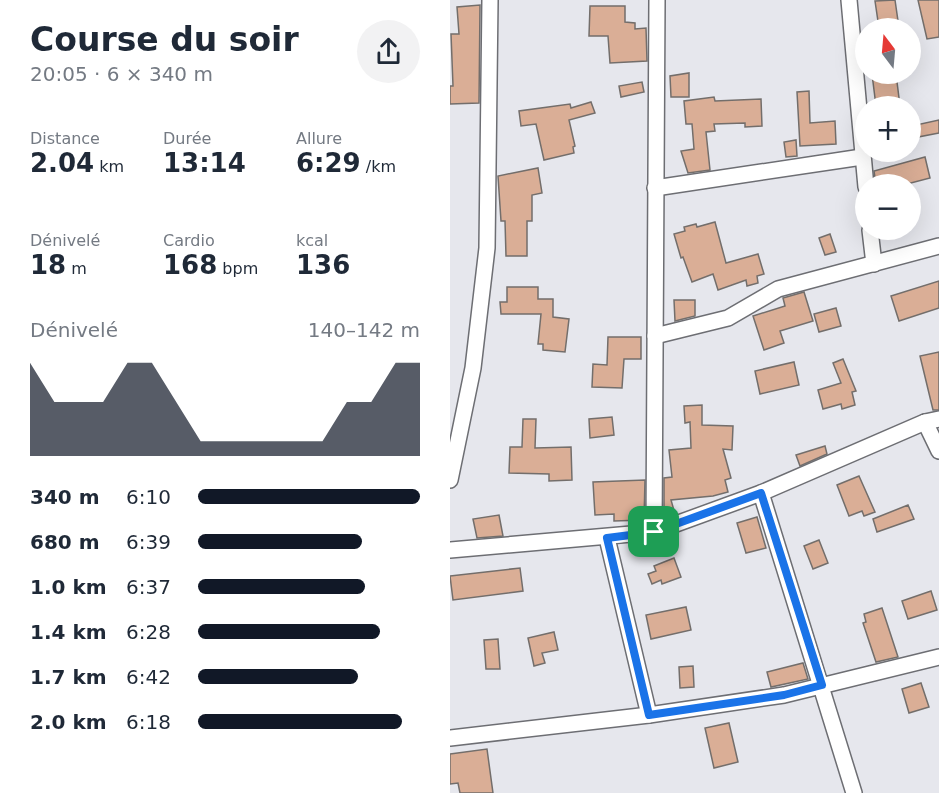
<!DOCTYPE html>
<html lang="fr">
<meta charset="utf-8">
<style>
:root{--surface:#fff;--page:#f2f2f3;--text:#1f2937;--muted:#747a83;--accent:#111827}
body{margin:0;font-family:"DejaVu Sans",sans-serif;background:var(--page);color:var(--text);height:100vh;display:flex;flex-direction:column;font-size:22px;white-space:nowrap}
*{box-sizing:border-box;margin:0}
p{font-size:20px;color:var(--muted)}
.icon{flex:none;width:33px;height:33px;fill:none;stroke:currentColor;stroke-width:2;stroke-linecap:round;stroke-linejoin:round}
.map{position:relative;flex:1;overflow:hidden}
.drawer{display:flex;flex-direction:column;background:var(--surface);width:450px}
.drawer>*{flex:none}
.needle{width:39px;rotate:344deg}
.buttons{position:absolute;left:405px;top:18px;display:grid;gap:12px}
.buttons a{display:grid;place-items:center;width:66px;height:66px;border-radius:50%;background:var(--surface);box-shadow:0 6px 24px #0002;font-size:30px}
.pin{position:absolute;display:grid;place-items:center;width:51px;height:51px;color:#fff;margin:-26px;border-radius:12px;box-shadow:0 3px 9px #0006}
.round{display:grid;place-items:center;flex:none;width:63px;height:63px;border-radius:32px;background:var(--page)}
.head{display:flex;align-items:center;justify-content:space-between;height:102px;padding:0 30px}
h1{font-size:33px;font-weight:800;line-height:45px}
.figures{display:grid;grid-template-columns:repeat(3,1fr);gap:9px;height:102px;padding:6px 30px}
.figures div{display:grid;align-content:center}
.figures b{font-size:26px;font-weight:800}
.figures small{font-size:16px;font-weight:400}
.figures p{font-size:16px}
.chart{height:168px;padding:12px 30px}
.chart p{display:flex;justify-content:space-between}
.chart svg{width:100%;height:108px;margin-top:6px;fill:var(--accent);opacity:.7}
ul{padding:0 30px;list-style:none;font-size:20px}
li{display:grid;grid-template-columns:96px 72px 1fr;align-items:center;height:45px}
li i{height:15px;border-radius:8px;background:var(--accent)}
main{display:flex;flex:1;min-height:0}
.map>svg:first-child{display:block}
.building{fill:#daae96;stroke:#736e6b;stroke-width:1.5}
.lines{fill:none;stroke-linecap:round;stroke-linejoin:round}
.minor-casing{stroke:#6d6e73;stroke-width:18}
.minor{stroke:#fff;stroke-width:15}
.route-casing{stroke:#fff;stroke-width:12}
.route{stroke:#1a73e8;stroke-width:8}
</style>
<main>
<section class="drawer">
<div class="head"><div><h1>Course du soir</h1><p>20:05 · 6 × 340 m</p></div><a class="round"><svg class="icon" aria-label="share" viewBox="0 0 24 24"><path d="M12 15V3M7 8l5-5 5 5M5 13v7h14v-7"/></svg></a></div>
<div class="figures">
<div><p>Distance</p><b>2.04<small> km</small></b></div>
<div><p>Durée</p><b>13:14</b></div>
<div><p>Allure</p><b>6:29<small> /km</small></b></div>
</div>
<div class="figures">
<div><p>Dénivelé</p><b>18<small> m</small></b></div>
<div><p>Cardio</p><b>168<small> bpm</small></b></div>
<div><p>kcal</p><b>136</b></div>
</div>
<div class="chart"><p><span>Dénivelé</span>140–142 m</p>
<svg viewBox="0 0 160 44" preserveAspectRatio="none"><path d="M0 44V6L10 22L20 22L30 22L40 6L50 6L60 22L70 38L80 38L90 38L100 38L110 38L120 38L130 22L140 22L150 6L160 6V44z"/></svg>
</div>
<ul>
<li><b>340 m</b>6:10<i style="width:100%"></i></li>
<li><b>680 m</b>6:39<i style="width:74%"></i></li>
<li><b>1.0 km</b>6:37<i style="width:75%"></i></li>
<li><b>1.4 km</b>6:28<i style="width:82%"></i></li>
<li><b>1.7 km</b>6:42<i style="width:72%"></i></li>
<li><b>2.0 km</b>6:18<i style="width:92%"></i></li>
</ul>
</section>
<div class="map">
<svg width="489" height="793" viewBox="0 0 489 793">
<rect width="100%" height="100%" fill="#e6e7ed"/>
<g class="building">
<path d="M445,0L449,28H429L425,1Z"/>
<path d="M468,0H489V37L477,39Z"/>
<path d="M30,5L29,103L0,104V86H3L1,34H9L7,7Z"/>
<path d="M140,6H175V22L185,23V29L196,28L197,61L160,63L158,36H139Z"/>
<path d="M239,73V97H221L220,76Z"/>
<path d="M422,74H446L450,106H426Z"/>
<path d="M192,82L194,92L171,97L169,86Z"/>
<path d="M359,91L360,123L385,121L386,144L350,146L347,92Z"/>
<path d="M264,97L265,101L311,99L312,126L295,127V123L264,124L265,131L256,132L260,170L238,173L231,151L244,149L242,124H236L234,101Z"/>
<path d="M141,102L145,113L119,120L125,146L123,147L124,153L94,160L86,124L71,126L69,111L120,104L121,108Z"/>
<path d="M489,120V133L468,137L466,125Z"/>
<path d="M346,140L347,156L336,157L334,142Z"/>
<path d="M475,157L480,178L457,184H426L424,171Z"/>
<path d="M88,168L92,193L82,195V221H77V256H56L55,221H51L48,176Z"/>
<path d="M265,222L276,263L308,254L314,274L307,276L308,283L297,286L296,280L268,290L263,274L242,282L233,257L231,258L224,234L235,231L234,227L246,224L247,227Z"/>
<path d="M380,234L386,252L375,255L369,238Z"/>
<path d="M489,281V308L449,321L441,296Z"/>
<path d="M57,287H88V299H103V317L119,319L115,352L93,350V344H88L91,314H51L50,302H57Z"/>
<path d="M354,292L363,321L330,331L334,343L314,350L303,316L335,306L333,298Z"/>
<path d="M224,300H245V316L225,321Z"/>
<path d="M386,308L391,326L369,332L364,314Z"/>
<path d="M158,337H191V359H174L172,388L142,387L143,364L157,365Z"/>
<path d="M489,352V410H483L470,356Z"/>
<path d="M393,359L406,391L402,392L405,405L392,409L391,404L373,409L368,390L391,383L383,363Z"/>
<path d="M344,362L349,385L310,394L305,371Z"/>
<path d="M252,405V425L283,426L282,450L273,449L281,478L275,480L278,492L263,496L221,500L225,514L214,518V478L222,477L219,450L241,448L240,422L235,423L234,406Z"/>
<path d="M162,417L164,435L140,438L139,419Z"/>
<path d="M73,419H86L85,448L121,447L122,480L99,481V474L59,473L60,447H72Z"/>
<path d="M375,446L377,454L350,466L346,455Z"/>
<path d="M409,476L425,512L414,516L412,511L399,516L387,485Z"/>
<path d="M195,480L194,520L164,521V514L145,515L143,482Z"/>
<path d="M458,505L464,519L427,532L423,519Z"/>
<path d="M49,515L53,536L27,538L23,519Z"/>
<path d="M307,517L316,548L296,553L287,523Z"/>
<path d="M369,540L378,563L363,569L354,546Z"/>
<path d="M224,558L231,577L212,584L211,580L202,584L198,574L206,571L204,566Z"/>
<path d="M70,568L73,591L3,600L0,576Z"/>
<path d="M481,591L487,610L458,619L452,601Z"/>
<path d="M236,607L241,630L201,639L196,615Z"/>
<path d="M432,608L448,657L426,662L413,623L416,622L414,614Z"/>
<path d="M104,632L108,650L92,653L95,663L84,666L78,638Z"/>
<path d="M48,639L50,669H36L34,640Z"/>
<path d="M353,663L358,679L321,687L317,672Z"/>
<path d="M243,666L244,687L230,688L229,667Z"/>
<path d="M471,683L479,707L459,713L452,689Z"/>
<path d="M279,723L288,762L264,768L255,728Z"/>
<path d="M37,749L43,793H10L8,783L0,784V754Z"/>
</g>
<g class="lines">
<defs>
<g id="minor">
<path d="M399,0L416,187"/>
<path d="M205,188L412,157"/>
<path d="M420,230L424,264"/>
<path d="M205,336L278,318L328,289L489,246"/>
<path d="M475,422L489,451"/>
<path d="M0,480L23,368L37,248L40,0"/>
<path d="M311,493L404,793"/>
<path d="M204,532L207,0"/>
<path d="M157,538L199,715"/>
<path d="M0,550L204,532L311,493L475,422L489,419"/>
<path d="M0,738L199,715L334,695L489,657"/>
</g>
</defs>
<use href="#minor" class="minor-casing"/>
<use href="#minor" class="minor"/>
</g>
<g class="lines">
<defs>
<path id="route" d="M311,493L372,685L334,695L199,715L157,538L204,532Z"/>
</defs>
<use href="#route" class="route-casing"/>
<use href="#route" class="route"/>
</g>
</svg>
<div class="buttons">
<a><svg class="needle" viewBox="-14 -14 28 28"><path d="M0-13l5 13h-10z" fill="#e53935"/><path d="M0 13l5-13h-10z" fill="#747a83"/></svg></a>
<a>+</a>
<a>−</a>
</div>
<div class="pin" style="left:204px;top:532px;background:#1e9e55"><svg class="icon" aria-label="arrive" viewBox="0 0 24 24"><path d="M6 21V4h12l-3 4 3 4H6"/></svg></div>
</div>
</main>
